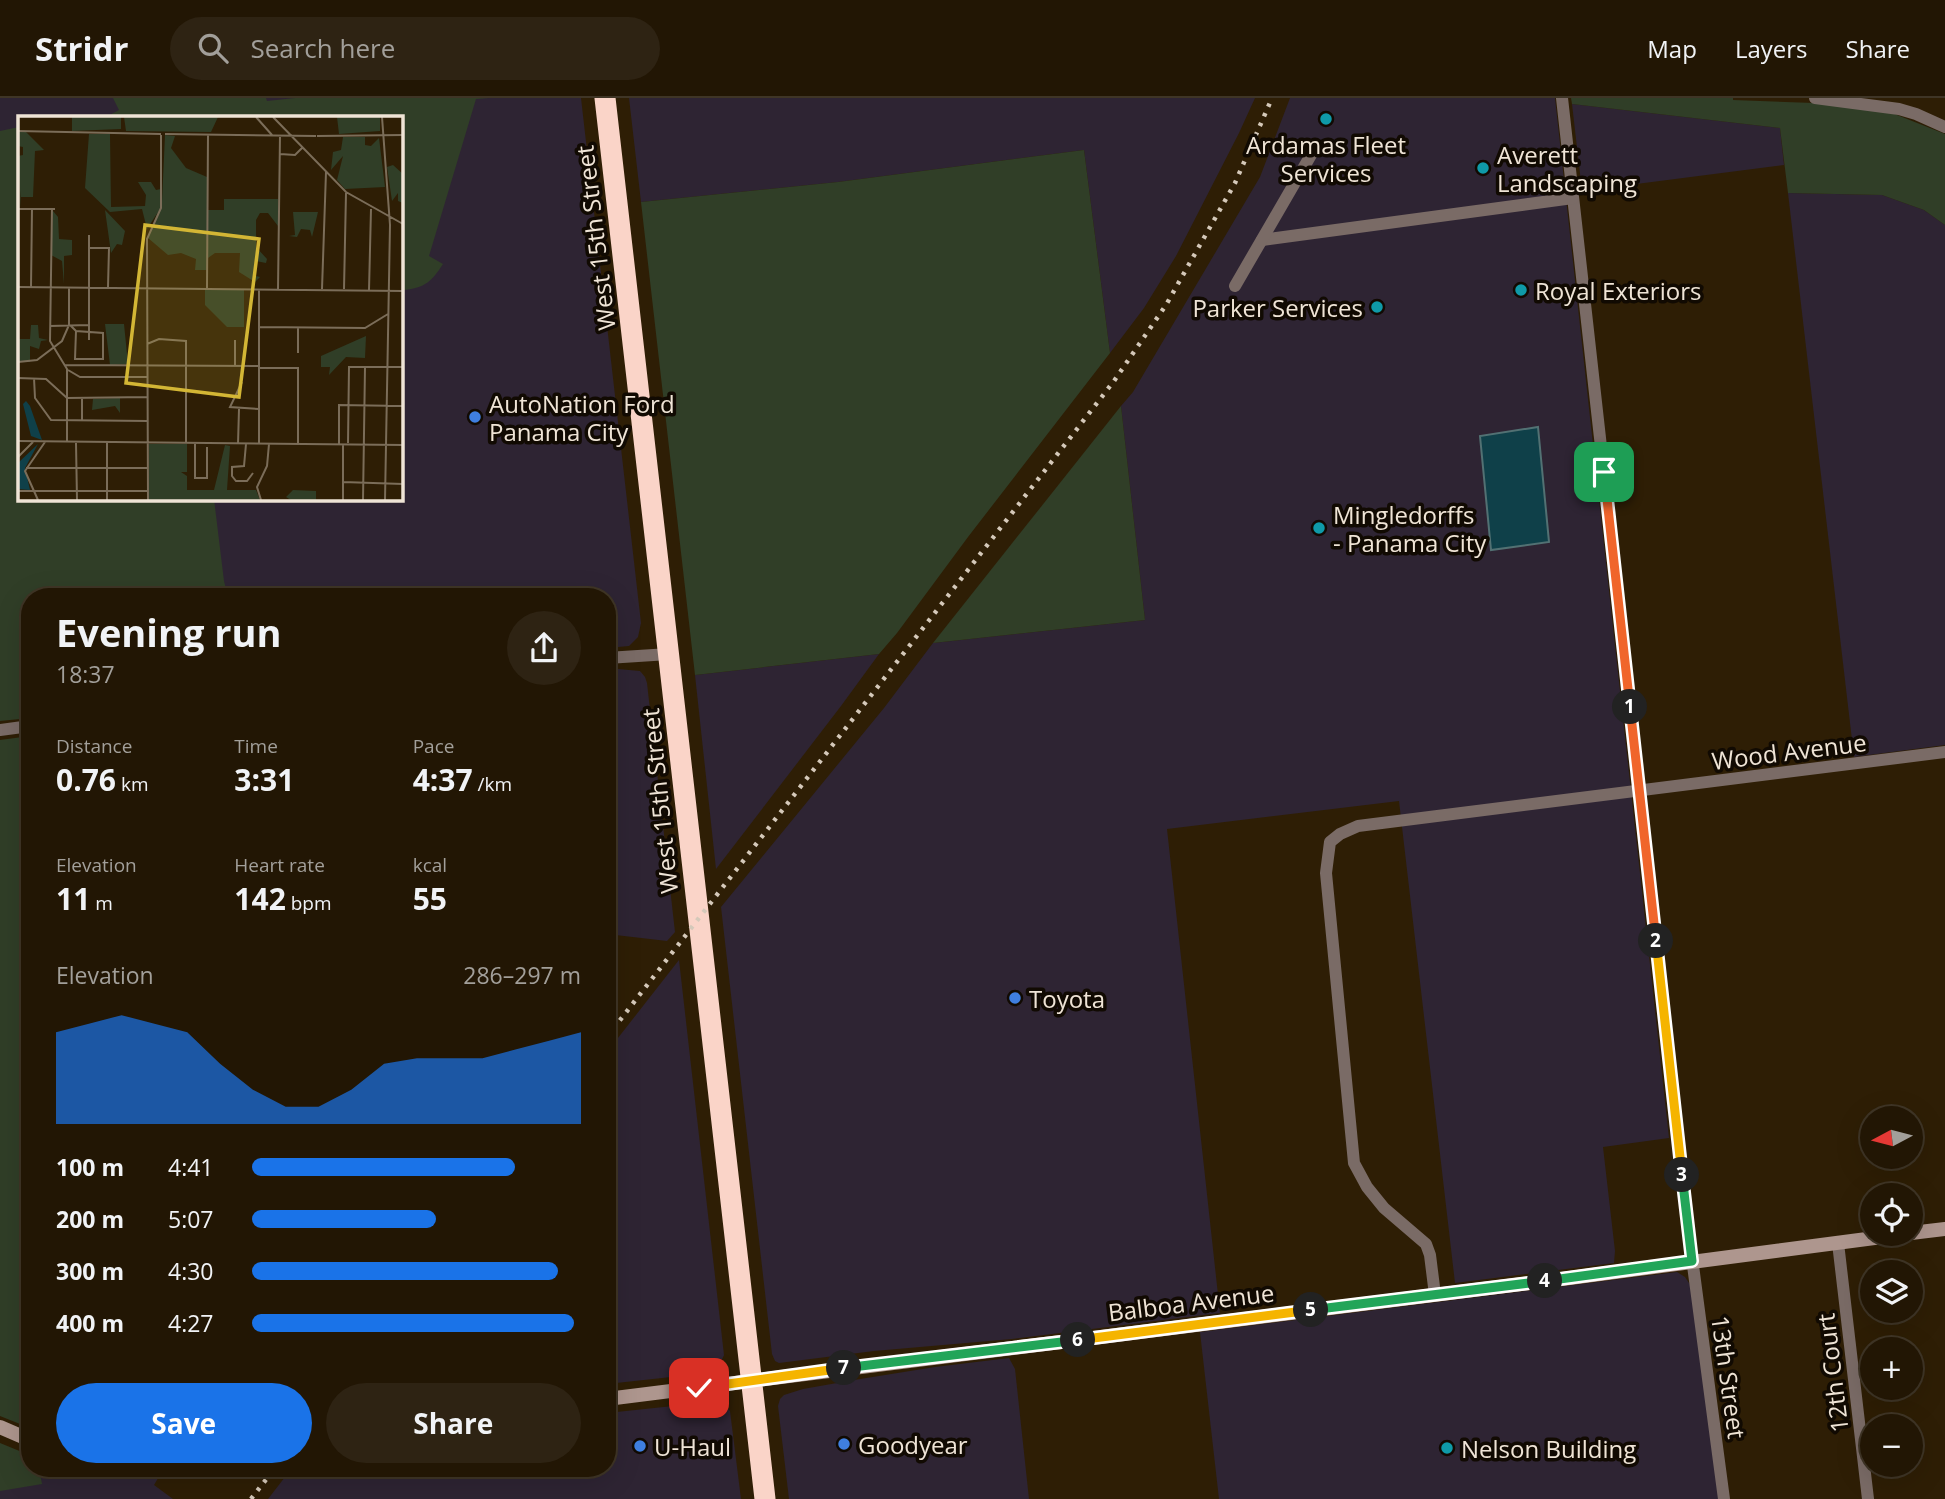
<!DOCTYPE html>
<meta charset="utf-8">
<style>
:root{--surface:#221604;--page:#2e2313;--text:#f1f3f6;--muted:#a29f9a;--line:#3f3526;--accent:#1a73e8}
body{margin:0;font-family:"Open Sans",sans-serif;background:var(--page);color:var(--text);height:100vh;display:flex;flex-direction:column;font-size:26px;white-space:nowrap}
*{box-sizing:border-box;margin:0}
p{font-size:23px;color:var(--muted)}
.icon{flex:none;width:38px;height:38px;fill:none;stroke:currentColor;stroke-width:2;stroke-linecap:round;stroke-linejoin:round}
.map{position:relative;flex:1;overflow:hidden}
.sheet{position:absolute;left:21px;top:490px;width:595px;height:889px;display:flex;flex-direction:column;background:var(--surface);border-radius:28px;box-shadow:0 7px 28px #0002,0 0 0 2px var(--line)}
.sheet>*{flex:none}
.needle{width:46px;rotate:263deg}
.controls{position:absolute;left:1860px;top:1008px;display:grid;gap:14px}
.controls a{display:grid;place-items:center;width:63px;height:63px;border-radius:50%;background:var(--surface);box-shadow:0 7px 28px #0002,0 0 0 2px var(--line);font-size:35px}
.pin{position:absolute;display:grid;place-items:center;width:60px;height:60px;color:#fff;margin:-30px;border-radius:14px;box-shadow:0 4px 10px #0006}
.km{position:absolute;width:35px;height:35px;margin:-18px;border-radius:50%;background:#222;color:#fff;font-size:19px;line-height:35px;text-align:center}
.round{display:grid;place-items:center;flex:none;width:74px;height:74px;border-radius:37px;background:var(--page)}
.headline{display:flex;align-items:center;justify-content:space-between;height:119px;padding:0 35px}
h1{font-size:38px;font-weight:700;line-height:52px}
.stats{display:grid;grid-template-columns:repeat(3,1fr);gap:10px;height:119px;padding:7px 35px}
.stats div{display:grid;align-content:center}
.stats b{font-size:30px;font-weight:700}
.stats small{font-size:19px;font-weight:400}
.stats p{font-size:19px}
.chart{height:196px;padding:14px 35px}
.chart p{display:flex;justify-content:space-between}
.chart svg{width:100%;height:126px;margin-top:7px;fill:var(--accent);opacity:.7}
.action{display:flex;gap:14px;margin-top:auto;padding:14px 35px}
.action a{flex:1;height:80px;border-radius:42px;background:var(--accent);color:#fff;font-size:28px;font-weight:700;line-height:80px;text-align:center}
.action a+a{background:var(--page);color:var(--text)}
ul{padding:0 35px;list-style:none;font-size:23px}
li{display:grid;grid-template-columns:112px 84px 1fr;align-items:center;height:52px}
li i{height:18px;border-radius:9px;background:var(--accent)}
header{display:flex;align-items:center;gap:42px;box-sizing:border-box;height:98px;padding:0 35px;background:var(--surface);border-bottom:2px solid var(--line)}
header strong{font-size:33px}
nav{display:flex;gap:38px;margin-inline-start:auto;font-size:24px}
.search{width:490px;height:63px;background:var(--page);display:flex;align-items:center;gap:18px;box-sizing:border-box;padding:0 24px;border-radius:38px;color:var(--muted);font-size:26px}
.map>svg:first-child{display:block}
.commercial{fill:#2e2433}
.green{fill:#303e27}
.water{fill:#0f4049;stroke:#527173;stroke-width:2}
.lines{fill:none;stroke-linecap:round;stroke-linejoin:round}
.street{stroke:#7a6b66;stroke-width:12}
.secondary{stroke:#ae968e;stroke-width:14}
.highway{stroke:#fad4c8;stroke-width:21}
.rail{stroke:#d5c9ba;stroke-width:4.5;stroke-dasharray:3.5 7;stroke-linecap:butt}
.split-1-casing{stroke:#fff;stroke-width:14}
.split-2-casing{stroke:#fff;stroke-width:14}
.split-3-casing{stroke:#fff;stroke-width:14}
.split-4-casing{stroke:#fff;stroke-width:14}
.split-5-casing{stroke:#fff;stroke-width:14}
.split-6-casing{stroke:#fff;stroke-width:14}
.split-7-casing{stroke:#fff;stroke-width:14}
.split-8-casing{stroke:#fff;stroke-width:14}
.split-1{stroke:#f0652b;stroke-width:9}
.split-2{stroke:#f0652b;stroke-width:9}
.split-3{stroke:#f5b400;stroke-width:9}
.split-4{stroke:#22a559;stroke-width:9}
.split-5{stroke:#22a559;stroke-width:9}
.split-6{stroke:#f5b400;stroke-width:9}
.split-7{stroke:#22a559;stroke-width:9}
.split-8{stroke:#f5b400;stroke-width:9}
.culture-dot{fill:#0f9aa8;stroke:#110a02;stroke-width:2.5}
.shop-dot{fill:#3f7fe0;stroke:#110a02;stroke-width:2.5}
.labels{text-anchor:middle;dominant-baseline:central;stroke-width:7;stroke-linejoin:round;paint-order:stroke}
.poi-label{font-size:24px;fill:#efe4d6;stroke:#110a02;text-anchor:start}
.street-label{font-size:24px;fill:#efe4d6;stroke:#110a02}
.inset-road{fill:none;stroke:#7b6d59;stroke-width:2}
.view{fill:#d3b635;fill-opacity:0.15;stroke:#d3b635;stroke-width:3.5}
.inset-edge{fill:none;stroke:#efe4d6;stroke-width:3.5}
</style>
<header>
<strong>Stridr</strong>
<div class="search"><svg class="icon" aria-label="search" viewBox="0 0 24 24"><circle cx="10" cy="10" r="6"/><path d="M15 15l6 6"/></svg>Search here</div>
<nav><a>Map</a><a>Layers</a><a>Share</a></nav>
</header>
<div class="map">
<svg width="1945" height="1401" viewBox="0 0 1945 1401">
<rect width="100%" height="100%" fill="#2e1e05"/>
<g class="commercial">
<path d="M0,0H387L224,19H19V43L0,46Z"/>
<path d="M471,0H581L641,525L638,539L629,548L607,550V499H215L204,401H401V168Z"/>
<path d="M629,0H1255L1239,35L1176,158L1144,210L1110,255L1084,52L838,84L641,104Z"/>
<path d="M1290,0H1555L1669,1040L1603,1049L1615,1153L1614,1165L1455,1185L1399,703L1167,731L1220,1215L1012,1241L874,1253L779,1265L775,1263L772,1256L721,809L884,610L933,545L1145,522L1121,308L1133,294L1260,79Z"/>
<path d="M1572,6L1780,30L1784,67L1582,93Z"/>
<path d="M1788,95L1882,97L1924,112L1945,127V647L1854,659Z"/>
<path d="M879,556L841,608L716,771L695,577Z"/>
<path d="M607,570L640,573L645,579L647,585L675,834L667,843L607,836Z"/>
<path d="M679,862L724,1257L719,1268L708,1275L607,1286V954Z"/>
<path d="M1677,1174L1685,1179L1693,1191L1719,1401H1219L1200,1234Z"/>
<path d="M1009,1260L1015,1271L1029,1401H789L778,1308L780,1301L784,1297L803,1291L854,1282L935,1269Z"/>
<path d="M711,1304L722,1305L730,1313L741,1401H268L292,1370H607V1315Z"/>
<path d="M24,1348L30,1350V1370H164L154,1387L173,1401H0V1382L28,1379Z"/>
</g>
<g class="green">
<path d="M113,0H266L267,3L295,0H489L476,1L429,158L443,166C432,183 425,190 404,192L401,174V19H106L119,12Z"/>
<path d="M1571,0H1733V2L1814,5L1892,15L1945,36V127L1924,112L1882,97L1788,95L1780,30L1572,6Z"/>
<path d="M19,29V401H214L224,483L228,499H30V620L0,623V33Z"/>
<path d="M1084,52L1110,255L968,439L897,535L879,556L695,577L641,104L838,84Z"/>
<path d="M1121,308L1145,522L933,545Z"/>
<path d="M30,638V1330L0,1318V642Z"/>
<path d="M0,1345L22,1354L30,1360V1370H39L42,1386L0,1393Z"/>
</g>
<path class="water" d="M1538,329L1549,444L1491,452L1480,338Z"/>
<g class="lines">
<g class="street">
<path d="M1562,0L1690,1145L1724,1401"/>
<path d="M1815,0L1899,11L1916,16L1945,29"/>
<path d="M1262,142L1573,100"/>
<path d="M1235,188L1315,50"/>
<path d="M607,560L669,556"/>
<path d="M0,632L30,628"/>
<path d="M1838,1145L1868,1401"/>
<path d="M1435,1197L1430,1157L1426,1146L1384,1110L1367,1089L1354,1065L1326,775L1330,744L1340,736L1358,728L1945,654"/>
</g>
<g class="secondary">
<path d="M1911,1135L1945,1131"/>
<path d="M607,1301L1570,1180L1905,1136"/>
<path d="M0,1329L30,1342"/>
</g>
<path class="highway" d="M605,0L765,1401"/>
<g class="rail">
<path d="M607,939L1114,283L1166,207L1235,85L1272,0"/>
<path d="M251,1401L275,1370"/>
</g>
</g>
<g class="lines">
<defs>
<path id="split-1" d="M1604,374L1630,609"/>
<path id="split-2" d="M1630,609L1656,843"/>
<path id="split-3" d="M1656,843L1682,1077"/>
<path id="split-4" d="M1545,1183L1692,1163L1682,1077"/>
<path id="split-5" d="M1311,1212L1545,1183"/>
<path id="split-6" d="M1078,1242L1311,1212"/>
<path id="split-7" d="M844,1270L1078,1242"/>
<path id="split-8" d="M699,1290L844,1270"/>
</defs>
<use href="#split-1" class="split-1-casing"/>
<use href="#split-2" class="split-2-casing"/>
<use href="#split-3" class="split-3-casing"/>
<use href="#split-4" class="split-4-casing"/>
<use href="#split-5" class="split-5-casing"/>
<use href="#split-6" class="split-6-casing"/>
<use href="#split-7" class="split-7-casing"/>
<use href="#split-8" class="split-8-casing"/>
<use href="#split-1" class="split-1"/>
<use href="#split-2" class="split-2"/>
<use href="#split-3" class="split-3"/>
<use href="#split-4" class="split-4"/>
<use href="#split-5" class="split-5"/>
<use href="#split-6" class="split-6"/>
<use href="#split-7" class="split-7"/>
<use href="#split-8" class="split-8"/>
</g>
<g class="culture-dot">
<circle cx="1326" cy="21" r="7"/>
<circle cx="1483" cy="70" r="7"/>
<circle cx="1521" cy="192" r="7"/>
<circle cx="1377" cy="209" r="7"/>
<circle cx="1319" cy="430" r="7"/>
<circle cx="1447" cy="1350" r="7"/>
</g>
<g class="shop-dot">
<circle cx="475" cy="319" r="7"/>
<circle cx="1015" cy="900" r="7"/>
<circle cx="844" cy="1346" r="7"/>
<circle cx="640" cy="1348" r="7"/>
</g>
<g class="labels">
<g class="poi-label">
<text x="1326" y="46" text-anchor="middle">Ardamas Fleet<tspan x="1326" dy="28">Services</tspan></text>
<text x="1497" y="56">Averett<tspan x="1497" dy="28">Landscaping</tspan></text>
<text x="1535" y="192">Royal Exteriors</text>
<text x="1363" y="209" text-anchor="end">Parker Services</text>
<text x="489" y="305">AutoNation Ford<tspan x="489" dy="28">Panama City</tspan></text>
<text x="1333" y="416">Mingledorffs<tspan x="1333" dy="28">- Panama City</tspan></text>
<text x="1029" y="900">Toyota</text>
<text x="858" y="1346">Goodyear</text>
<text x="654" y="1348">U-Haul</text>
<text x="1461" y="1350">Nelson Building</text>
</g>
<g class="street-label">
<text transform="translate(595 140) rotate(-97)">West 15th Street</text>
<text transform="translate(1789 653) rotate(-7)">Wood Avenue</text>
<text transform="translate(659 703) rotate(-96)">West 15th Street</text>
<text transform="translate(1191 1204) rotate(-7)">Balboa Avenue</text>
<text transform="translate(1832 1275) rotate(-97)">12th Court</text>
<text transform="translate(1729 1279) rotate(82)">13th Street</text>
</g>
</g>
<g transform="translate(18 18)">
<rect width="385" height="385" fill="#2e1e05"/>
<path d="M54,1H103V13L54,15ZM106,1H200L193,16L108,15ZM319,1H362V15L321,18ZM0,16H8L26,34L17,35L15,81H3V92L0,40L5,39V31L0,30ZM71,18H92L93,91L127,90L128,79L120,66H133L138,74L143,73L142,93L129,113L124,93L92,96L67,72ZM147,19L157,20L153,32L168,52L189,61V154H177L178,143L163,137L150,139L130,122L144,85ZM325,21H347V29L353,30L361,22L367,71L327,73L319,64L325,40L313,54L315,36L323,34ZM375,49L385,58V87L380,85V77L374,85L369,51ZM206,83H260V110L250,97H242L238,104V131L249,143L248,147L238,145V160L242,161L237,166L221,156L222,137H197L190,142V94H206ZM87,94L107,115L104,129L99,128L93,137ZM35,95L40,101L41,123L54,124V139L46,140V168L44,145L33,139ZM275,96H300L294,121L292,114L283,113L279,121L271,120L277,119ZM187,174H226V211H209L187,189ZM87,208H106L110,248L92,249ZM13,209H20L21,222L30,224L23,225L21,233L12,230V246H0V223H12ZM348,220L347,242L328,241L311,259L312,251H303V240ZM102,282V297L97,290L74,294L75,283ZM131,328H169V356H163L169,360V374H196L207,329L212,330L209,374H238L242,384H131ZM275,374L298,375V384H273L268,381Z" fill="#303e27"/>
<path d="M8,285L12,290L24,324L13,320L5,288ZM20,328L7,352L12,374L0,373V347Z" fill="#0f4049"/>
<path class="inset-road" d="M238,1L254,19M255,1L328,76L385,108M364,1L372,109L367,384M0,15L143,18M147,18L298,20M299,20L385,19M262,38L277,39L284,32M0,93H37M34,93L32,225L49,253V326M71,119V224M71,132H91L90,171M0,171L385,175M13,171L14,93M189,172L190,18M260,173L262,19M304,173L308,56M326,173L328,77M351,174L353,93M52,209L58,215L85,217V243H57L58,215M32,210L71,209M241,211L347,212L370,198M217,224V250M129,228L141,223L168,225V326M280,237V212M0,246L19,244L44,225L51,209V172M47,249L241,250M241,252H280V328M50,254L62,261H130M0,262L28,263L49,282L130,281M16,262L17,282L33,304L130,305M224,266L212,291L241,293M64,282V304M0,325L385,329M58,327L59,384M89,327V384M177,327V362H189V331M330,327L331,251H385M220,328L221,293M228,328L226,350L214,351V360L218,365H229L235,357M241,328V173M321,329V289L385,290M0,341L15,326M8,352H130M325,366L385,368M0,375H130M20,384L7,355L27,326M130,384L129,123L143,92V19M243,384L239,371L249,350L251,328M325,384V329M345,384L347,251"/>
<path class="view" d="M127,109L241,123L221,281L108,267Z"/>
<rect width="385" height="385" class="inset-edge"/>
</g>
</svg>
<div class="controls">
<a><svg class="needle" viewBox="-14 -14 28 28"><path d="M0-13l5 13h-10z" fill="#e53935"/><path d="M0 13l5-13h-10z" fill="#a29f9a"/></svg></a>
<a><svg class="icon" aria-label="locate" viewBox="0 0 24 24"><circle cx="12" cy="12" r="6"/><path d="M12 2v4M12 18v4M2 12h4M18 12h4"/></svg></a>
<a><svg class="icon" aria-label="layers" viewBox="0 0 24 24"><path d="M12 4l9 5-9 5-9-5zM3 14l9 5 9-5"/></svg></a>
<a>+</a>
<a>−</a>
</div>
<div class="pin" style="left:1604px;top:374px;background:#1e9e55"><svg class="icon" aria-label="arrive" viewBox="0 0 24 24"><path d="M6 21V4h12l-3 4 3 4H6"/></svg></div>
<div class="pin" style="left:699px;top:1290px;background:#d93025"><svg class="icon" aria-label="check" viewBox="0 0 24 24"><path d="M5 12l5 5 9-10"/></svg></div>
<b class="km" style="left:1630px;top:609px">1</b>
<b class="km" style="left:1656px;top:843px">2</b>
<b class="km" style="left:1682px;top:1077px">3</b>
<b class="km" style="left:1545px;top:1183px">4</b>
<b class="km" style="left:1311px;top:1212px">5</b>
<b class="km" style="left:1078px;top:1242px">6</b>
<b class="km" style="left:844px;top:1270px">7</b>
<section class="sheet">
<div class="headline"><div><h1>Evening run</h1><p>18:37</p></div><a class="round"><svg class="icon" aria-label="share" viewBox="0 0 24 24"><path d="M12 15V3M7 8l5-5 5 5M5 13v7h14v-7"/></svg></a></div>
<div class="stats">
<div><p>Distance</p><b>0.76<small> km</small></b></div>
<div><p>Time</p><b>3:31</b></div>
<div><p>Pace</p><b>4:37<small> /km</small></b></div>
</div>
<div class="stats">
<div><p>Elevation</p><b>11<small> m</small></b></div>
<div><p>Heart rate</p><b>142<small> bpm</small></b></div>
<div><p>kcal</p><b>55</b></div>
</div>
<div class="chart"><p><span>Elevation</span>286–297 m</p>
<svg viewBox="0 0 160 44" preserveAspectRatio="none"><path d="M0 44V12L10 9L20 6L30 9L40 12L50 23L60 32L70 38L80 38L90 32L100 23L110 21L120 21L130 21L140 18L150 15L160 12V44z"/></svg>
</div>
<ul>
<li><b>100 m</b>4:41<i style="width:80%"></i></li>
<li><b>200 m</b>5:07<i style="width:56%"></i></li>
<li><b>300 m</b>4:30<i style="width:93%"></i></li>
<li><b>400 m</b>4:27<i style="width:98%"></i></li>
</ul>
<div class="action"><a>Save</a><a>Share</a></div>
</section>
</div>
